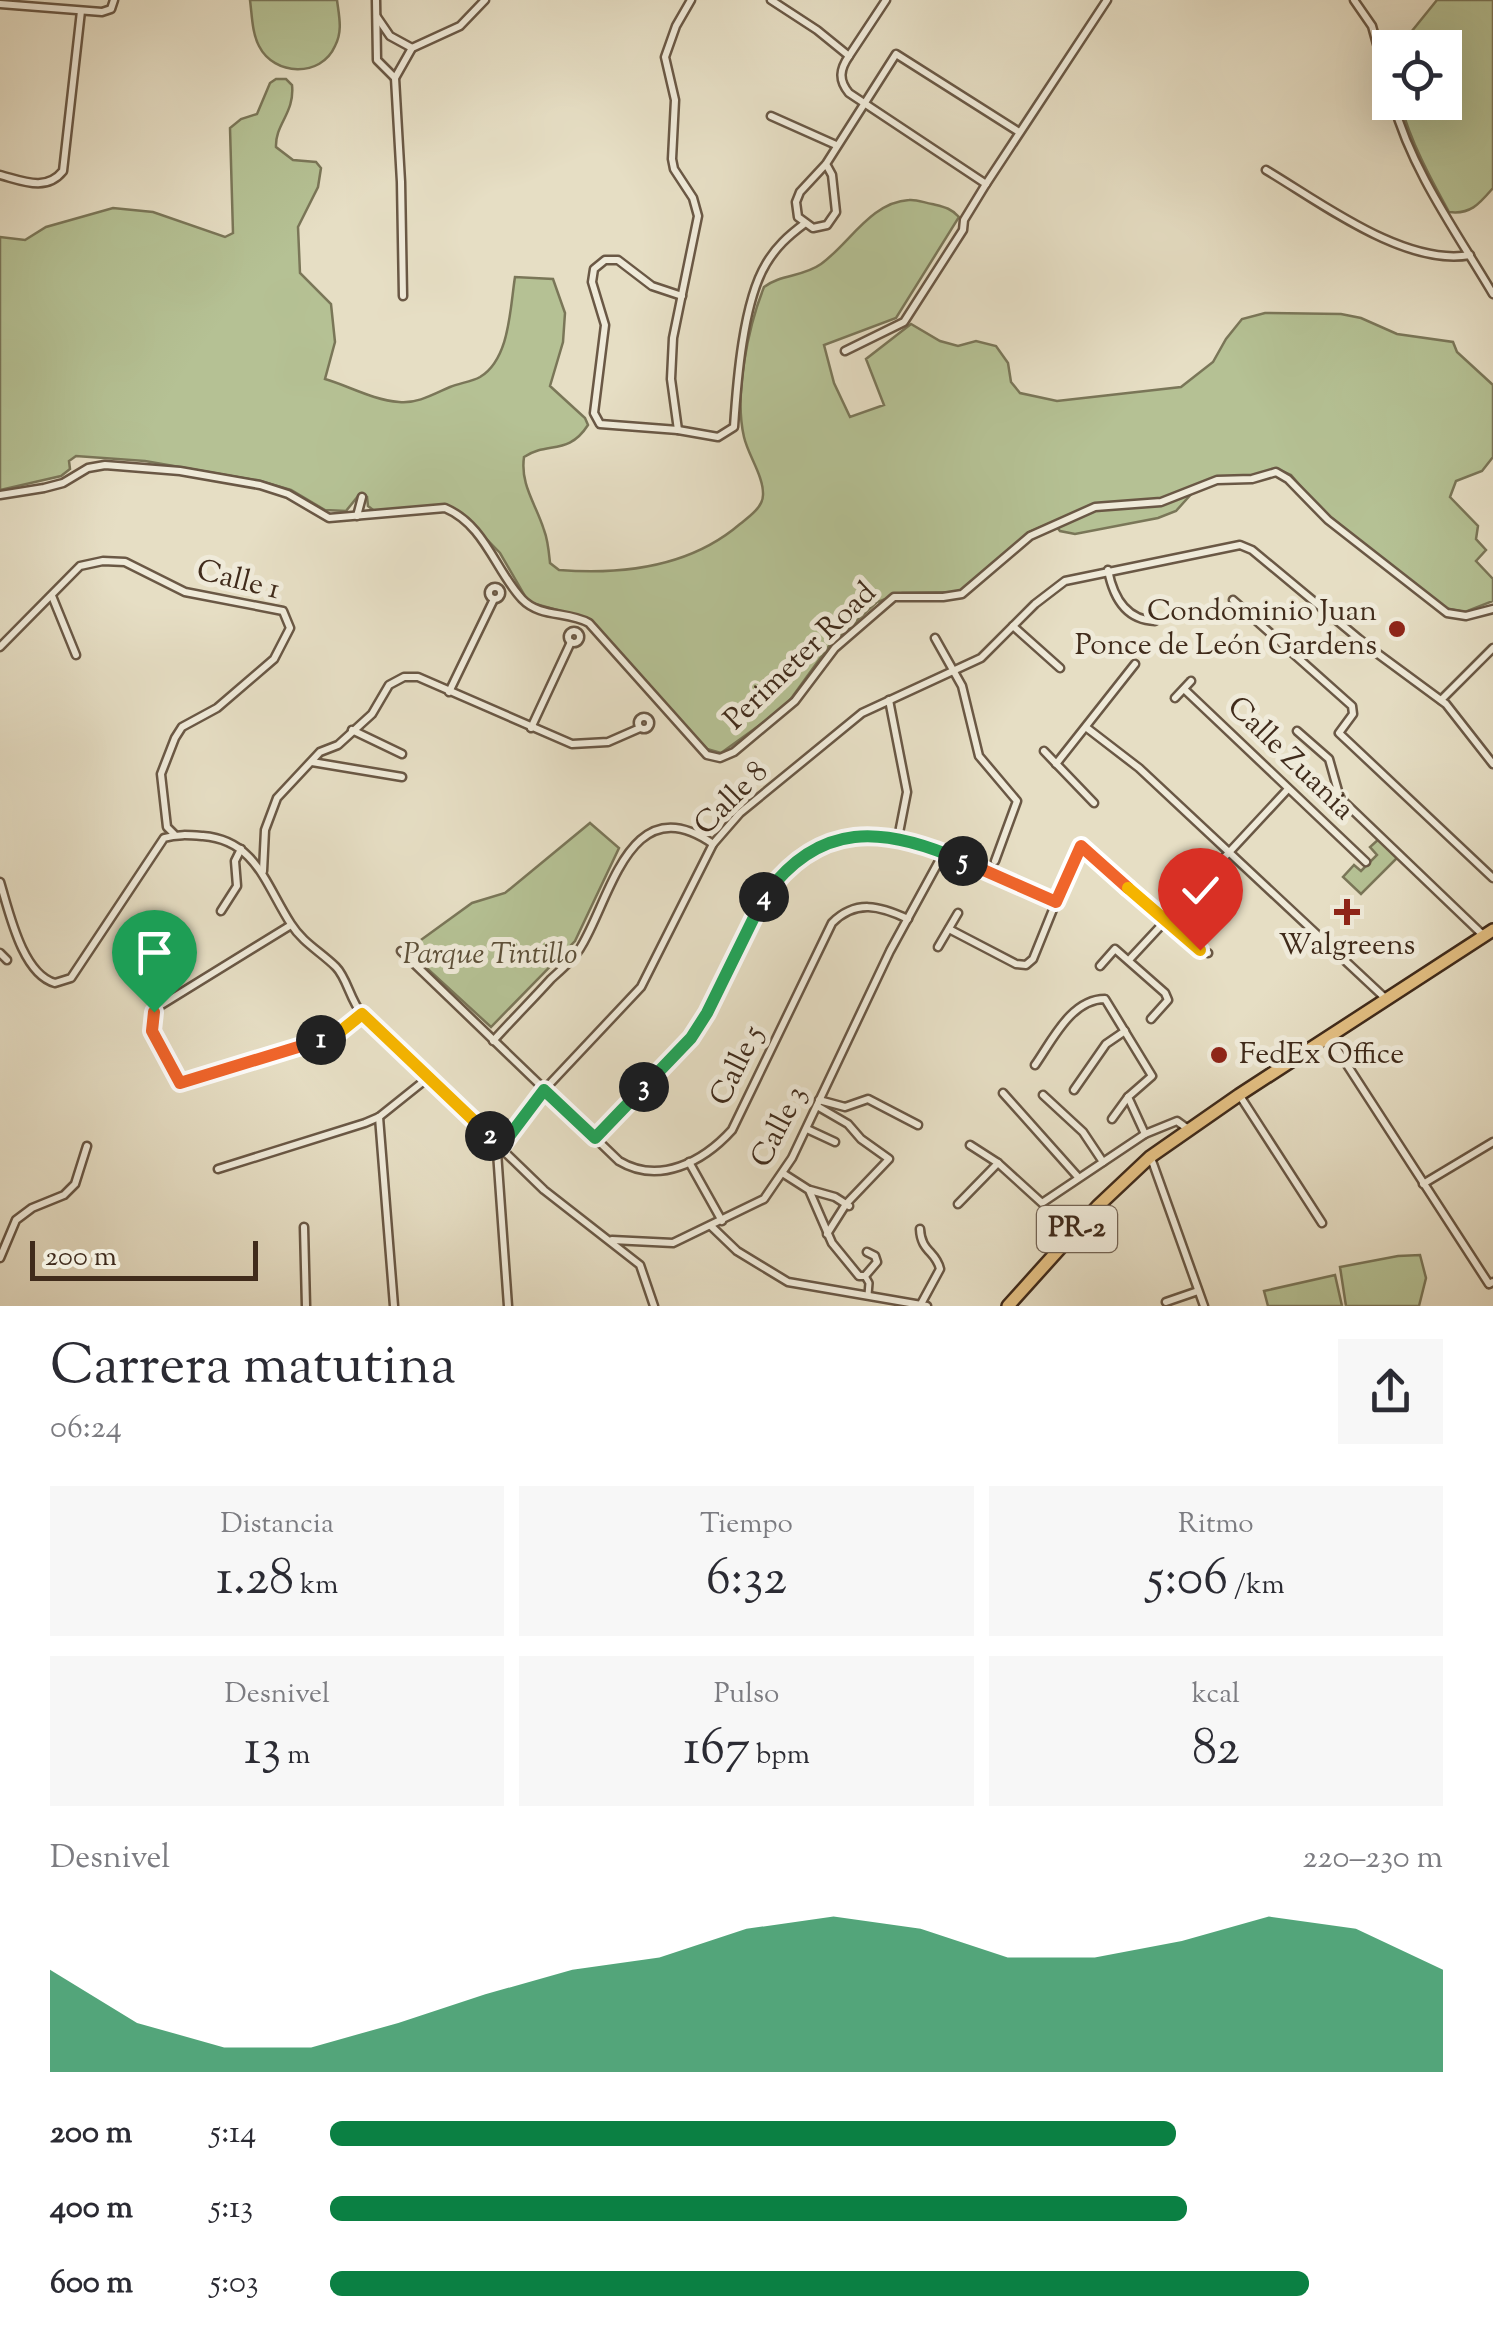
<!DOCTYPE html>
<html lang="es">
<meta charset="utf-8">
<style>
:root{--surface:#fff;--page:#f7f7f7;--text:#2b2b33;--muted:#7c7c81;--accent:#0b8043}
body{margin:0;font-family:"Sorts Mill Goudy",serif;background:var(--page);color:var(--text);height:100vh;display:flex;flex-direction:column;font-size:38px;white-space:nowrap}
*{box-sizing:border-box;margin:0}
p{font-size:32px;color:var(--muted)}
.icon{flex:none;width:55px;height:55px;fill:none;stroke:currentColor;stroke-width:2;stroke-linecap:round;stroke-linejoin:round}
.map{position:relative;height:1306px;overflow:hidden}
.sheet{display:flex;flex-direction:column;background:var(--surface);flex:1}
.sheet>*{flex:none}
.fabs{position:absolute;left:1372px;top:30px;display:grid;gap:20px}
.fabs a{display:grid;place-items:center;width:90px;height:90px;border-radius:0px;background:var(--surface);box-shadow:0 10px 40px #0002;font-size:50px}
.scale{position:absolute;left:30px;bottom:25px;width:228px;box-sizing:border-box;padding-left:10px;border:5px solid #402b1b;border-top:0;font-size:28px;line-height:35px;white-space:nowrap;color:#402b1b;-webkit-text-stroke:8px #efead9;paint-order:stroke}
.pin{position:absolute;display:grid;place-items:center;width:85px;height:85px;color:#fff;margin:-102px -42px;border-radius:50% 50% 50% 0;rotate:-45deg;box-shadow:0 0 10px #0007}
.pin .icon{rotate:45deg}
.km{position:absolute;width:50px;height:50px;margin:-25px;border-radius:50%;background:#222;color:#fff;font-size:28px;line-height:50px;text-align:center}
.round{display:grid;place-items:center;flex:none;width:105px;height:105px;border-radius:0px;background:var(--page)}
.summary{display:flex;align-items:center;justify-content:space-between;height:170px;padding:0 50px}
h1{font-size:55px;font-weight:600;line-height:75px}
.metrics{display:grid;grid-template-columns:repeat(3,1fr);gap:15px;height:170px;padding:10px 50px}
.metrics div{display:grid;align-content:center;border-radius:0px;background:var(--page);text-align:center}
.metrics b{font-size:50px;font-weight:600}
.metrics small{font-size:28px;font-weight:400}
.metrics p{font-size:28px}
.chart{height:280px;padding:20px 50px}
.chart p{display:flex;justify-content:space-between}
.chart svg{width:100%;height:180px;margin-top:10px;fill:var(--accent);opacity:.7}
ul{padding:0 50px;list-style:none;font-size:32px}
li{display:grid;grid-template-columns:160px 120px 1fr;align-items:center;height:75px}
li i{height:25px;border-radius:12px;background:var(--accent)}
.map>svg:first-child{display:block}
.green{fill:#b5c194;stroke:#7a7658;stroke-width:2.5}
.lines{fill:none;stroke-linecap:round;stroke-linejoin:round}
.pedestrian-casing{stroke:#6a5845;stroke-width:10}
.minor-casing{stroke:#6a5845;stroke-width:11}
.primary-casing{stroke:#402b1b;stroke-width:16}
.pedestrian{stroke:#efead9;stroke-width:5}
.minor{stroke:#efead9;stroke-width:6}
.primary{stroke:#e3bf82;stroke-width:11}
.split-1-casing{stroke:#fff;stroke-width:20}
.split-2-casing{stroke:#fff;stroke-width:20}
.split-3-casing{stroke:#fff;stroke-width:20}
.split-4-casing{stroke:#fff;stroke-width:20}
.split-5-casing{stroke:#fff;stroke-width:20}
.split-6-casing{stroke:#fff;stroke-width:20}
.split-7-casing{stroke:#fff;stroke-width:20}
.split-1{stroke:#f0652b;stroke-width:12}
.split-2{stroke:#f5b400;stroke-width:12}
.split-3{stroke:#22a559;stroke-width:12}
.split-4{stroke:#22a559;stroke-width:12}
.split-5{stroke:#22a559;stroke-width:12}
.split-6{stroke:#f0652b;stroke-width:12}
.split-7{stroke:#f5b400;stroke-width:12}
.poi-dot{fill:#8f2418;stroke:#efead9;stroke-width:4}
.labels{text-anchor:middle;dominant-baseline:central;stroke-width:10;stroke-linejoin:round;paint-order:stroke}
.shield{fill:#efead9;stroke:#746454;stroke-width:2.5}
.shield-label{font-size:28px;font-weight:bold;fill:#402b1b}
.street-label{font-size:30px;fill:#402b1b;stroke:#efead9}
.poi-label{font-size:30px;fill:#402b1b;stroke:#efead9;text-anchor:end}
.park-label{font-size:30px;font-style:italic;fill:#5d5039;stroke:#efead9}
</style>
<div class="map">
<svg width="1493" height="1306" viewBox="0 0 1493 1306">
<rect width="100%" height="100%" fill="#e6dec4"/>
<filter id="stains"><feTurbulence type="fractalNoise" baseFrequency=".002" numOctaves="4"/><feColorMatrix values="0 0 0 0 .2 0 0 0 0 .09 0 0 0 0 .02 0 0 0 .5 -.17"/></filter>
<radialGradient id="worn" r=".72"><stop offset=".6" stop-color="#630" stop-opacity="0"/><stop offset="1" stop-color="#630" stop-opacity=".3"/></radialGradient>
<g class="green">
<path d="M250,0H337C339,16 343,31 335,46C321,78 274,76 259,46C252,33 252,15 250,0Z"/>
<path d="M1437,0H1493V188C1480,203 1471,215 1449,212C1429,176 1411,142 1400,103L1445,102V48L1399,47Z"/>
<path d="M276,79H286L292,85C295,113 275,124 276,147L293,160L316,162L321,168L318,187L298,227L300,273L331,304L335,342L325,379C349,386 373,400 399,402C417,404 434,394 450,387C459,383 471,382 480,377C510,359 510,308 515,277L553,279L565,313L563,342L550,386L585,418L588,425C568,456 548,441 524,457C520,485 536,504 544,530C548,540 549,553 550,563L559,570C623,575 690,567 740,524C749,517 763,507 763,495C764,477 748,455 744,437C734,395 748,327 764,287C781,274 803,277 821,264C849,244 871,202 909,200C916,199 925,203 932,204C944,207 951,208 959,217L896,318L824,345L834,383L850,417L884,405L866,359L911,324L940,341L958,346L976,341L996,346L1008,363L1011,382L1020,393L1057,401L1181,387L1213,362L1226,339L1242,319L1265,313L1341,314L1361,318L1397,334L1453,342L1457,352L1493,385V457L1482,471L1456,481L1450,497L1478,526L1476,539L1486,550L1476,561L1493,579V601L1465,612L1444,608L1318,507L1291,475L1282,471L1215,483L1194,491L1176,511L1158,518L1075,534L1060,531L1053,522L1029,532L960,592L902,593L877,602L829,646L785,707L721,753L707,749L697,739L590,619L532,603L526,598L500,553L469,521L442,510L377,513L368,506L367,497L359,495L346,511L325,510L291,490L260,481L145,461L76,456L69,461L70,469L61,476L0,490V237L25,240L46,227L113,208L153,212L225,237L233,233L230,128L241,119L257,114L270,83Z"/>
<path d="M590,823L619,848L575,941L491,1027L407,950L472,903L505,893Z"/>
<path d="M1380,838L1399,856L1361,894L1343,877L1354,865L1361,871L1377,855L1370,847Z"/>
<path d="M1420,1255L1426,1278L1419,1306H1346L1340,1267L1398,1256Z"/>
<path d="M1335,1275L1342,1306H1268L1264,1291Z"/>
</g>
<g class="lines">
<defs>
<path id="pedestrian" d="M865,1276L869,1283L868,1295"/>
<g id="minor">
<path d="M376,0L377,60L395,78"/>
<path d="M771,0L817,30L849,56C840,69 838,80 849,93L986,184"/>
<path d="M1354,0L1372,26L1390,91"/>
<path d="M0,4L102,12L111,9L114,0"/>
<path d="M377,17L390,36L412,48"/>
<path d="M849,56L886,0"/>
<path d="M1393,102C1412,171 1457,233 1493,294"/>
<path d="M771,116L836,145"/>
<path d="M826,164L832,175L836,212L827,225L813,228L798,217L796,202L800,192L826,164L896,54L1019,132"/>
<path d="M1266,170C1320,202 1405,267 1470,255"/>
<path d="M0,175C23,181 46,192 63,171L81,11"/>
<path d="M403,296L401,182L395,78L412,48L460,26L485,0"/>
<path d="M682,296L652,286L618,260H605L594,269L592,282L605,325L594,413L600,424L678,430L718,437L734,427C737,382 743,302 766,264C776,247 788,236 804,224"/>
<path d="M845,351L904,322L963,230L964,220L986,184L1107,0"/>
<path d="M678,430L671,379L673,338L698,216L693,198L674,169L672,159L675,100L665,57L676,26L691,0"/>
<path d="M0,495L44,488L63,483L88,468L105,465L180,471L260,485L288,494L329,518L445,508C485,525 495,570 522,599C540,618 568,611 589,623L707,755L720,758L734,752L795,701L835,648L894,597H943L962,594L1030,536L1095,507L1161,502L1217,480L1252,479L1276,472L1288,479L1328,520L1447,613L1466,616L1493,609"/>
<path d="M357,516L362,497"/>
<path d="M1108,570C1113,596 1125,620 1155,621"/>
<circle cx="495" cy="593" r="6"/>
<path d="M52,596L76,655"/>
<path d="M1233,600L1352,706L1353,714L1339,733L1493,878"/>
<path d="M1013,626L1060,668"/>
<circle cx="574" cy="637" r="6"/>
<path d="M935,638L962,686L979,756L1017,801L995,861"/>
<path d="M0,647L80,566L103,561L125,562L185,592L283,611L290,628L274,659L217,708L182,727L175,738L161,774L167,827L174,834"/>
<path d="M1184,689L1366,862"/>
<path d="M449,692L494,599"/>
<path d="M1175,698L1191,681"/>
<path d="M889,700L907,792L898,838"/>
<path d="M1441,700L1493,648"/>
<circle cx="644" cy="723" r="6"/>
<path d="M531,728L571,642"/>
<path d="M1087,728L1139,768L1385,998"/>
<path d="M352,730L402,754"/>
<path d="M1297,731L1329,759L1340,798L1484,936"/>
<path d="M1044,751L1094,803"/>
<path d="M312,762L402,777"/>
<path d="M1056,764L1135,664"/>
<path d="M263,871L265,830L277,798L320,752L338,745L372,714L389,685L404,677H418L572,744L608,742L640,728"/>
<path d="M0,882C9,911 22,974 55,983L71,978L164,838C177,834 189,835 203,836C256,840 266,886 291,924C303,943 321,952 336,967C347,978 350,1000 362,1014L544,1190L640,1265L654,1306"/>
<path d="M221,911L237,886L235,861L241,849"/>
<path d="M291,925L158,1007C142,1030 165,1058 176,1081L187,1083L327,1038L362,1014"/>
<path d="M949,929L1016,964L1026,965L1033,959L1077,850L1081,847C1121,864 1166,942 1208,953"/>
<path d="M938,947L958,913"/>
<path d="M401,951L619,1161C659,1185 703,1162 732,1130L832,923C856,899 880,906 908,919"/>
<path d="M0,953L7,960"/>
<path d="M1129,960L1288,789"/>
<path d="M1100,966L1115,949L1165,993L1168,1000L1151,1019"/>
<path d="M1329,1037L1489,1284L1493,1282"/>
<path d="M493,1041C512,1020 532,1000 551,979C562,969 575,958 582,945C612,894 631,787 713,844"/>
<path d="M1035,1065C1052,1041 1071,999 1105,999L1152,1076L1128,1097L1145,1134"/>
<path d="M1074,1090L1106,1044L1125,1031"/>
<path d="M1003,1093L1078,1177"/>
<path d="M1043,1095L1083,1132L1103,1162"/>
<path d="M1240,1096L1322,1223"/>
<path d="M819,1100L845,1107L868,1099L918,1125"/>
<path d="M817,1106L848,1124L861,1139L889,1159L846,1204L827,1234"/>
<path d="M379,1117L394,1306"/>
<path d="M1112,1119L1128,1097"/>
<path d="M807,1129L835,1142"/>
<path d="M595,1138C632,1099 680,1060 707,1013C728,976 742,934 764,897C836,780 965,862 1056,903"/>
<path d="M970,1145L998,1163L1042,1203L1145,1134L1177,1121L1188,1129"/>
<path d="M1151,1158L1204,1306"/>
<path d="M689,1162L722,1221"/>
<path d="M218,1169L365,1123L379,1117L429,1077"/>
<path d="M784,1174L809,1190L832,1243L859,1276H865L877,1262L875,1256L867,1252"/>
<path d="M1423,1184L1493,1142"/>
<path d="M810,1190L835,1197L849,1206"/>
<path d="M958,1204L998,1163"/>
<path d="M711,1226L737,1251L788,1282L927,1306"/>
<path d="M304,1227L306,1306"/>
<path d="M920,1229C921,1252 936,1251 940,1269L921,1304"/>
<path d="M612,1240L673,1243L764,1199L792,1158L890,951L944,852"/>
<path d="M0,1258L16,1220L32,1208L64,1195L75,1184L87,1146"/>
<path d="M1166,1302L1198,1291"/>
<path d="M508,1306L497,1152L544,1090L641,987L713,844L740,813L862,713L981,658L1035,604L1065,581L1240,545L1252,550L1370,648L1446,704L1493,764"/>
</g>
<path id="primary" d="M1008,1306L1098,1206L1150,1157L1239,1095L1493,930"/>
</defs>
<use href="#pedestrian" class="pedestrian-casing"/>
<use href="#minor" class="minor-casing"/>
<use href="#primary" class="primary-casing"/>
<use href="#pedestrian" class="pedestrian"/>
<use href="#minor" class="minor"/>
<use href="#primary" class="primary"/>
</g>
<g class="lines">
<defs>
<path id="split-1" d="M154,1012L152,1031L180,1083L321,1040"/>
<path id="split-2" d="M321,1040L336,1035L362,1014L490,1136"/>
<path id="split-3" d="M490,1136L501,1147L544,1090L595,1138L644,1087"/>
<path id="split-4" d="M644,1087L691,1038L707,1013L764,897"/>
<path id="split-5" d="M764,897C819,820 884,826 963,861"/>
<path id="split-6" d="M963,861L1056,902L1081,846L1128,888"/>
<path id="split-7" d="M1128,888L1200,950"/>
</defs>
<use href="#split-1" class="split-1-casing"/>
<use href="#split-2" class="split-2-casing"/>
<use href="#split-3" class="split-3-casing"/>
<use href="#split-4" class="split-4-casing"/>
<use href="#split-5" class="split-5-casing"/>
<use href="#split-6" class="split-6-casing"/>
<use href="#split-7" class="split-7-casing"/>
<use href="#split-1" class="split-1"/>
<use href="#split-2" class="split-2"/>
<use href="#split-3" class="split-3"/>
<use href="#split-4" class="split-4"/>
<use href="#split-5" class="split-5"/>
<use href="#split-6" class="split-6"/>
<use href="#split-7" class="split-7"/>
</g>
<g class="poi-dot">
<circle cx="1397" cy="629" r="10"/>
<path d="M1342 897h10v10h10v10h-10v10h-10v-10h-10v-10h10z"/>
<circle cx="1219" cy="1055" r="10"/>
</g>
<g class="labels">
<rect class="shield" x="1037" y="1206" width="80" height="46" rx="8"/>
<g class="shield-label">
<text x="1077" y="1229">PR-2</text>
</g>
<g class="street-label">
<text transform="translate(238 581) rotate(14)">Calle 1</text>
<text transform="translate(801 657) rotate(-44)">Perimeter Road</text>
<text transform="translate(1290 759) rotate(44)">Calle Zuania</text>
<text transform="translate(732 799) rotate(-45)">Calle 8</text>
<text transform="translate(738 1066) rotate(-64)">Calle 5</text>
<text transform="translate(780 1127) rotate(-63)">Calle 3</text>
</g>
<g class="poi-label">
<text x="1377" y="612">Condominio Juan<tspan x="1377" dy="34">Ponce de León Gardens</tspan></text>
<text x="1347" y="946" text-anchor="middle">Walgreens</text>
<text x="1239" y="1055" text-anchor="start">FedEx Office</text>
</g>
<g class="park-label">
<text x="490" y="955">Parque Tintillo</text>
</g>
</g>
<rect width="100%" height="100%" filter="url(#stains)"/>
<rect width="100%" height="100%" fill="url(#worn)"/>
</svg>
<div class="fabs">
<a><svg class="icon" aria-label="locate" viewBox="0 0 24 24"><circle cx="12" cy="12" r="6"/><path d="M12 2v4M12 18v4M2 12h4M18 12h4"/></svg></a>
</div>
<div class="scale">200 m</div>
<div class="pin" style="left:154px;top:1012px;background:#1e9e55"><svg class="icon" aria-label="arrive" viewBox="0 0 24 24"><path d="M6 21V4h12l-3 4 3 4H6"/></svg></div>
<div class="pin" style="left:1200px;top:950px;background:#d93025"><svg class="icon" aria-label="check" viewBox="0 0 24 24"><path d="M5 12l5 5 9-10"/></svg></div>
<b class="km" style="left:321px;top:1040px">1</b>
<b class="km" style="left:490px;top:1136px">2</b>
<b class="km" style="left:644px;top:1087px">3</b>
<b class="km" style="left:764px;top:897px">4</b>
<b class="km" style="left:963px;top:861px">5</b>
</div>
<section class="sheet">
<div class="summary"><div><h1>Carrera matutina</h1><p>06:24</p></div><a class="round"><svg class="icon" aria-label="share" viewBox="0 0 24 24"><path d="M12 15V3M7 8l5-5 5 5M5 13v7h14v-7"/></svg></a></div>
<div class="metrics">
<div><p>Distancia</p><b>1.28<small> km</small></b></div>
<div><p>Tiempo</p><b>6:32</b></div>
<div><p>Ritmo</p><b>5:06<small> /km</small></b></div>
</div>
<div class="metrics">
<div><p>Desnivel</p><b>13<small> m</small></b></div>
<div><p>Pulso</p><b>167<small> bpm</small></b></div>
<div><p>kcal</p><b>82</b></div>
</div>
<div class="chart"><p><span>Desnivel</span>220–230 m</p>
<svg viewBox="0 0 160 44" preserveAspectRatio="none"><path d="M0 44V19L10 32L20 38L30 38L40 32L50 25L60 19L70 16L80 9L90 6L100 9L110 16L120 16L130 12L140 6L150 9L160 19V44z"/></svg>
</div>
<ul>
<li><b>200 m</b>5:14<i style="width:76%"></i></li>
<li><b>400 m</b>5:13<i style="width:77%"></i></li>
<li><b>600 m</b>5:03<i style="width:88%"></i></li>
</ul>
</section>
